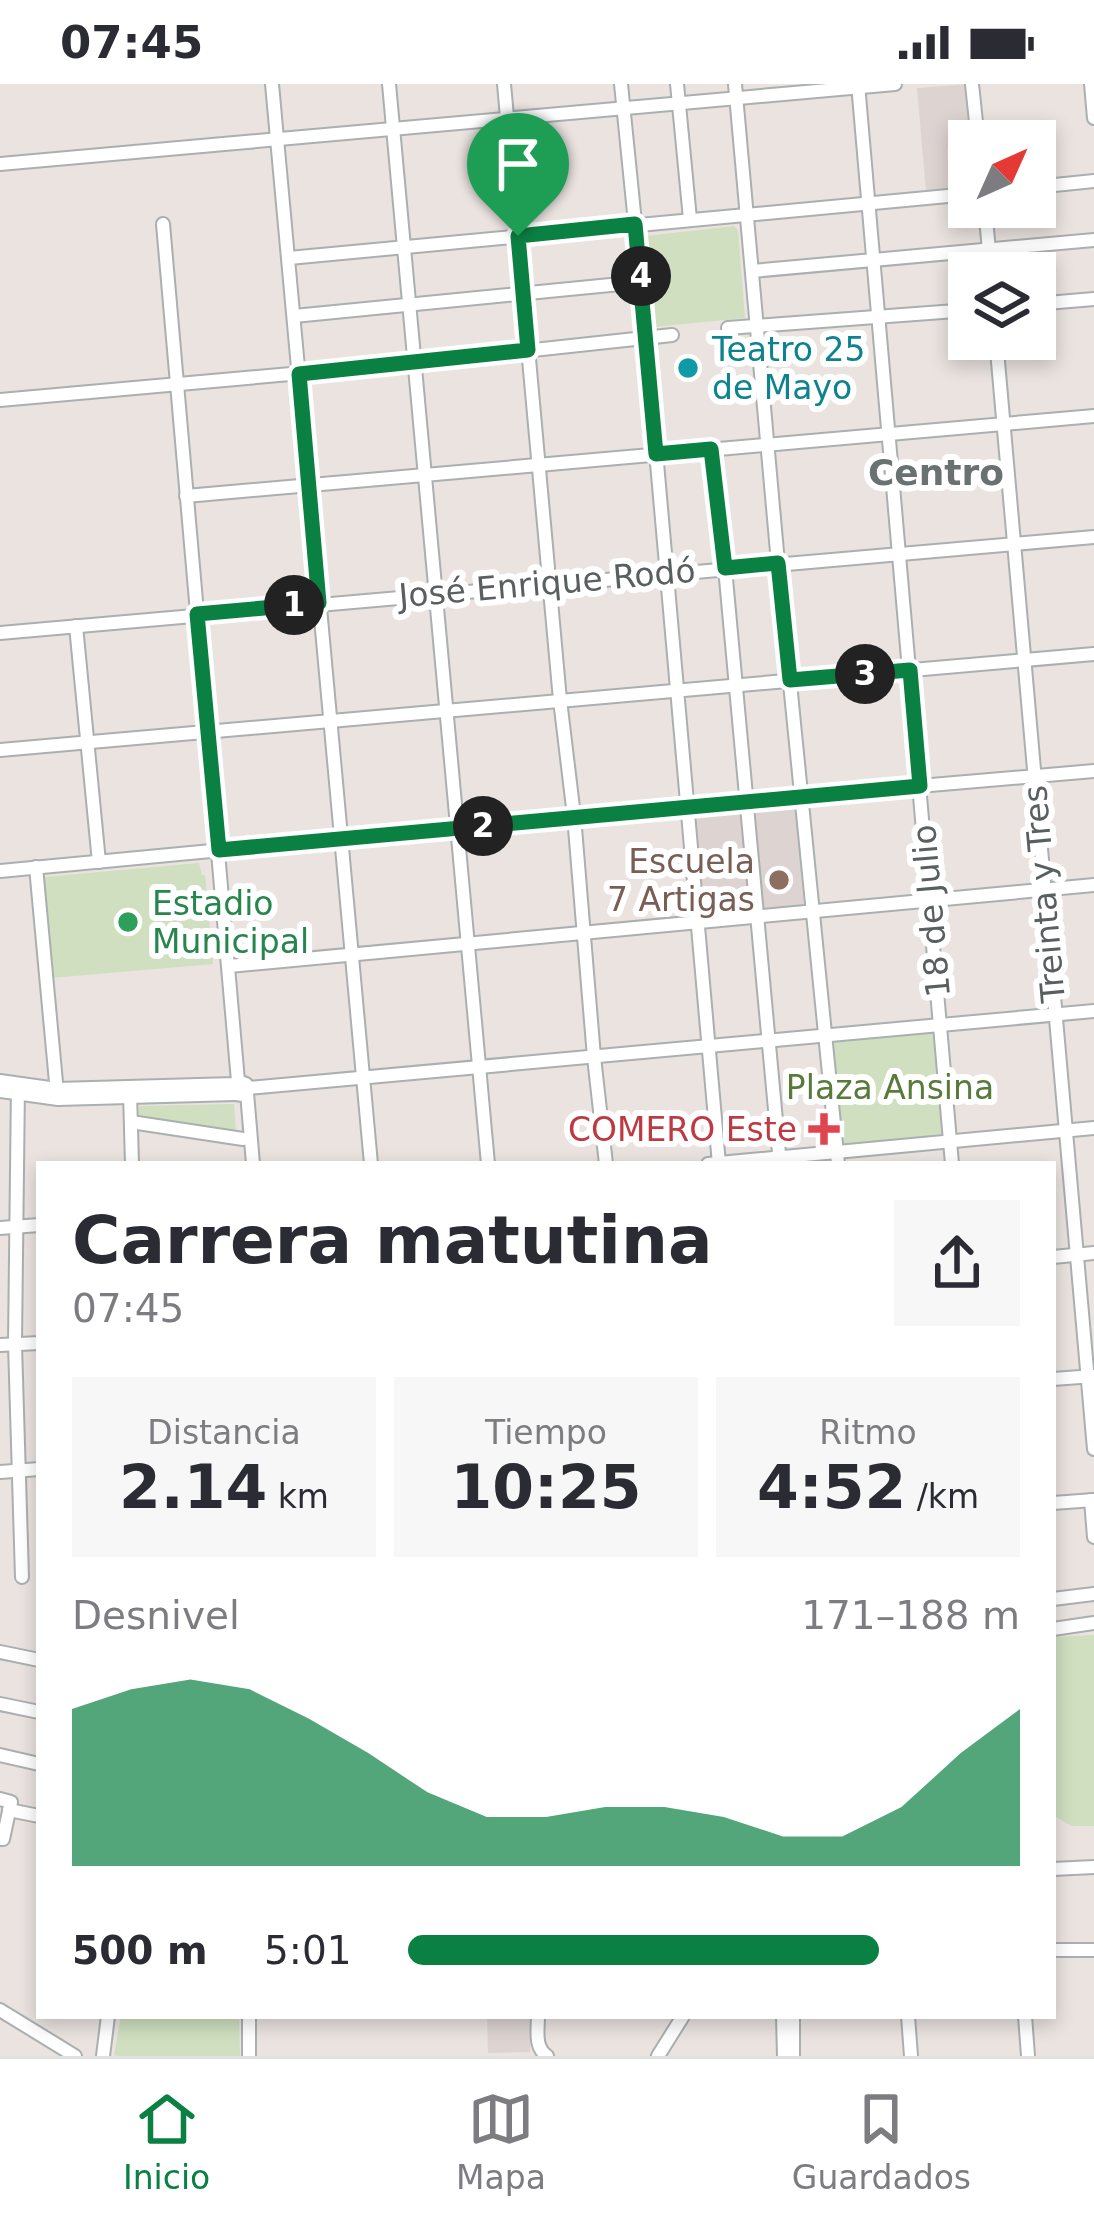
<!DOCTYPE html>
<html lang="es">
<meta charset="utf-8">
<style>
:root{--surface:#fff;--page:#f7f7f7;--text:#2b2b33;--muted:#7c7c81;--line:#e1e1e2;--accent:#0b8043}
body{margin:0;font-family:"DejaVu Sans",sans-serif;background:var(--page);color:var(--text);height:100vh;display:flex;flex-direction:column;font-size:45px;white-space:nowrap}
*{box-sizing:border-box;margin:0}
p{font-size:39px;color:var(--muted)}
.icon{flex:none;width:66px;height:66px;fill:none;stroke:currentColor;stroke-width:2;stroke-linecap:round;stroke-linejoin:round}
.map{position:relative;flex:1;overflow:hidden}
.panel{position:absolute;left:36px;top:1077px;width:1020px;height:858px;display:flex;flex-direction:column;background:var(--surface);border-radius:0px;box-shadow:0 6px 18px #0003}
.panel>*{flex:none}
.needle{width:78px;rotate:45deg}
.fabs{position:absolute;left:948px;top:36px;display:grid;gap:24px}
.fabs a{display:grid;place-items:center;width:108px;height:108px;border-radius:0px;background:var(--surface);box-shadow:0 6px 18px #0003;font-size:60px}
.pin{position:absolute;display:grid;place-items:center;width:102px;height:102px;color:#fff;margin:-123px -51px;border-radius:50% 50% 50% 0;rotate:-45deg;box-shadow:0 0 12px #0007}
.pin .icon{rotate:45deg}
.km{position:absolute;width:60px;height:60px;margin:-30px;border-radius:50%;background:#222;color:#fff;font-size:33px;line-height:60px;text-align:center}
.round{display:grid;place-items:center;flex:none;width:126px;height:126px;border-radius:0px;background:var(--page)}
.summary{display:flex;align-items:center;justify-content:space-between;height:204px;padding:0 36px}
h1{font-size:66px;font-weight:600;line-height:90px}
.stats{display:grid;grid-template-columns:repeat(3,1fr);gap:18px;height:204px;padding:12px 36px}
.stats div{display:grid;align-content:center;border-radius:0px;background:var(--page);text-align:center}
.stats b{font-size:60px;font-weight:600}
.stats small{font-size:33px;font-weight:400}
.stats p{font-size:33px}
.chart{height:336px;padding:24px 36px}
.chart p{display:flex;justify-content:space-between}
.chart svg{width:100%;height:216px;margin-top:12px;fill:var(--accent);opacity:.7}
ul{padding:0 36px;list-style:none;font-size:39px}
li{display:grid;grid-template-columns:192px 144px 1fr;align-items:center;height:90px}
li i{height:30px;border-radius:15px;background:var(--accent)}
.status{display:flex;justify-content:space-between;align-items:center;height:84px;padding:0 60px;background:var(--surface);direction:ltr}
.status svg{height:33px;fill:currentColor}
.tab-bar{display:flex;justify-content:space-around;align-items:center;height:168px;border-top:3px solid var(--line);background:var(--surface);font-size:33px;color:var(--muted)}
.tab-bar a{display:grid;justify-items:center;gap:6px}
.tab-bar .active{color:var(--accent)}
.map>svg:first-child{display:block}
.education{fill:#ddd4d2}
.green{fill:#cfdfbf}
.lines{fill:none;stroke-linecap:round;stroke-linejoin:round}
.minor-casing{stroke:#aaafb0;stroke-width:16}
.minor{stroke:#fff;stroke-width:12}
.route-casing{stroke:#fff;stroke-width:24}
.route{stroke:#0b8043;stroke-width:15}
.culture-dot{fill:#0f9aa8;stroke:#fff;stroke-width:4.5}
.education-dot{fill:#8d6e63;stroke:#fff;stroke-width:4.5}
.leisure-dot{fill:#2e9e5b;stroke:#fff;stroke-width:4.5}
.health-dot{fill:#e0444e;stroke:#fff;stroke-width:4.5}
.labels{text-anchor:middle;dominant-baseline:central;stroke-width:12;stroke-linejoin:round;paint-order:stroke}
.culture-label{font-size:33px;fill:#0d838f;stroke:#fff;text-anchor:start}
.street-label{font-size:33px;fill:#595f5f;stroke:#fff}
.education-label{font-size:33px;fill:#785e54;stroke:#fff;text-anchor:end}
.leisure-label{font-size:33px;fill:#27864d;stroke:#fff;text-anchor:start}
.park-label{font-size:33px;fill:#587b3c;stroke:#fff}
.health-label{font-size:33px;fill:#be3a42;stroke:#fff;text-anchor:end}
.neighbourhood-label{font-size:36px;font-weight:bold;fill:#6a7171;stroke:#fff}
</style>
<div class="status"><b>07:45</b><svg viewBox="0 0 49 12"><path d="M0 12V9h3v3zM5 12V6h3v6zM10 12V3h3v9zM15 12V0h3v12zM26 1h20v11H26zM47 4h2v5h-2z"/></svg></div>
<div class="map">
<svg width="1094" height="1972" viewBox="0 0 1094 1972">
<rect width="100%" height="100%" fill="#eae3e0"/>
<g class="education">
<path d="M968,0L973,57H969V63L947,65L951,105L926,107L917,4Z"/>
<path d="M795,719L804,822L759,826L750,723Z"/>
<path d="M740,724L743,727L751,824L748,826L706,830L703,828L693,730L696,728Z"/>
<path d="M487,1932H531L530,1968L488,1969Z"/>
</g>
<g class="green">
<path d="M734,142L738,146L745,234L654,243L646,152Z"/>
<path d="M199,779L202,791H205L213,880L52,894L42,797L44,793Z"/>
<path d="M938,945L947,1051L841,1061L832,956Z"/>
<path d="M234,1020L236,1048L139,1036V1022Z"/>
<path d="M1094,1551V1742H1071L1053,1731V1553Z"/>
<path d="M121,1932H239L240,1972H117L114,1971Z"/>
</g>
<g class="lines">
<defs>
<g id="minor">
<path d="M272,0L371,1080"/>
<path d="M389,0L488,1080"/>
<path d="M504,0L560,616L574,732L594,973L606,1080"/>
<path d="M621,0L641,198L719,1080"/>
<path d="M677,0L690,135"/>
<path d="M735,0L778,479L838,1080"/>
<path d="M858,0L952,1080"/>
<path d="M972,0L978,57"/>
<path d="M1091,0L1094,34"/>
<path d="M0,80L895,0"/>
<path d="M1035,103L1094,97"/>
<path d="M985,123L991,189"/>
<path d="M163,140L238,997"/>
<path d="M289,174L969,110"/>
<path d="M752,187L1094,156"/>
<path d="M1035,220L1094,215"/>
<path d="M294,232L641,198"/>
<path d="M728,244L969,226"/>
<path d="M996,255L1094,1365"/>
<path d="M0,316L414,279L672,251"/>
<path d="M711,365L725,484L780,1080"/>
<path d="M186,412L1094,332"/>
<path d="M76,542L99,778"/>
<path d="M0,549L1094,453"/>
<path d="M0,666L1094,570"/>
<path d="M36,783L57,1009"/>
<path d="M0,787L686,722L1094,687"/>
<path d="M229,882L1094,801"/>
<path d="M0,997L57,1005L234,1000L238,997L246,1000L247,1009L243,1011L235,1010L234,1000"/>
<path d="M18,1000L15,1260L22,1493"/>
<path d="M248,1004L1094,927"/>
<path d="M0,1007L58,1015L235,1010"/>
<path d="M130,1009L132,1080"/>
<path d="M247,1009L253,1080"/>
<path d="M131,1038L243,1055"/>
<path d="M708,1080L1094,1044"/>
<path d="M0,1144L39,1141"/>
<path d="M1053,1173L1094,1169"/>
<path d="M0,1261L39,1259"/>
<path d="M1053,1295L1094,1292"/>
<path d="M0,1388L39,1385"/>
<path d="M1091,1416L1094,1453"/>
<path d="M1053,1419L1094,1416"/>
<path d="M1053,1515L1094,1510"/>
<path d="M1053,1545L1094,1539"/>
<path d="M0,1568L39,1576"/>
<path d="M0,1620L39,1628"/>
<path d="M0,1671L39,1680"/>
<path d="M0,1715L11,1718L3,1755H0"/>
<path d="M9,1726L39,1732"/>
<path d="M1053,1785L1094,1783"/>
<path d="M1053,1866H1094"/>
<path d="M0,1926L75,1972"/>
<path d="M249,1932V1972"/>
<path d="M538,1932C538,1946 534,1963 547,1972"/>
<path d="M783,1932L784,1972"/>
<path d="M793,1932V1972"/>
<path d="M908,1932L911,1972"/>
<path d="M1025,1932L1028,1972"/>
<path d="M103,1972L108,1932"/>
<path d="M658,1972L683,1932"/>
</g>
</defs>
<use href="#minor" class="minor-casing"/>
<use href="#minor" class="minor"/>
</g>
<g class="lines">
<defs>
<path id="route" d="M635,140L656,370L711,365L725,484L778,479L790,596L910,586L920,702L219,766L197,530L319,519L299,290L528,266L518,152Z"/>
</defs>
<use href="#route" class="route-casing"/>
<use href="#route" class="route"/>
</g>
<circle class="culture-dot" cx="688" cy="284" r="12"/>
<circle class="education-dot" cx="779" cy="796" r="12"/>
<circle class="leisure-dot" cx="128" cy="838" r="12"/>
<path class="health-dot" d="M818 1027h12v12h12v12h-12v12h-12v-12h-12v-12h12z"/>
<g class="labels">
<g class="culture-label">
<text x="712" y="265">Teatro 25<tspan x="712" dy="38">de Mayo</tspan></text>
</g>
<g class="street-label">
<text transform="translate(547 499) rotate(-5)">José Enrique Rodó</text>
<text transform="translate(1044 810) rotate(-95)">Treinta y Tres</text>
<text transform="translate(931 827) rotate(-95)">18 de Julio</text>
</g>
<g class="education-label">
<text x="755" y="777">Escuela<tspan x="755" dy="38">7 Artigas</tspan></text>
</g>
<g class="leisure-label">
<text x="152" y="819">Estadio<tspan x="152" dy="38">Municipal</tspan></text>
</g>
<g class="park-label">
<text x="890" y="1003">Plaza Ansina</text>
</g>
<g class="health-label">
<text x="797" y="1045">COMERO Este</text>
</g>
<g class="neighbourhood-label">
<text x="936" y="388">Centro</text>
</g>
</g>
</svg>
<div class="fabs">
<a><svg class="needle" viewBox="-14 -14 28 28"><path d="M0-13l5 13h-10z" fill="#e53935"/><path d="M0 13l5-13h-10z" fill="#7c7c81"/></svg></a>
<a><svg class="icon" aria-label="layers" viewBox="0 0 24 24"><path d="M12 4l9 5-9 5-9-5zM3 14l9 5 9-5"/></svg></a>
</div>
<div class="pin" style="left:518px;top:152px;background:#1e9e55"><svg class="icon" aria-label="arrive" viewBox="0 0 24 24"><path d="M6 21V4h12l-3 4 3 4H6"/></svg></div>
<b class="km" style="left:294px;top:521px">1</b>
<b class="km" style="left:483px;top:742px">2</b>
<b class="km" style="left:865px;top:590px">3</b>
<b class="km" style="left:641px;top:192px">4</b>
<section class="panel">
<div class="summary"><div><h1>Carrera matutina</h1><p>07:45</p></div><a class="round"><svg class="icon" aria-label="share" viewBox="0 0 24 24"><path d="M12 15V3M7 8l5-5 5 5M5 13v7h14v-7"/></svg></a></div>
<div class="stats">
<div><p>Distancia</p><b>2.14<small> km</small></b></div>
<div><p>Tiempo</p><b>10:25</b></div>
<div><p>Ritmo</p><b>4:52<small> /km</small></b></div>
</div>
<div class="chart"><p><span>Desnivel</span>171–188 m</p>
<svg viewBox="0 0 160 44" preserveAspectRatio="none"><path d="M0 44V12L10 8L20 6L30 8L40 14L50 21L60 29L70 34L80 34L90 32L100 32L110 34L120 38L130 38L140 32L150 21L160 12V44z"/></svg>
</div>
<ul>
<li><b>500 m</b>5:01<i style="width:77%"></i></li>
</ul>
</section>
</div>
<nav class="tab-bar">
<a class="active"><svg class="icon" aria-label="home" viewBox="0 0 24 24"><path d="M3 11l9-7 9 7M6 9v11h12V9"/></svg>Inicio</a>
<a><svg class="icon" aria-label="map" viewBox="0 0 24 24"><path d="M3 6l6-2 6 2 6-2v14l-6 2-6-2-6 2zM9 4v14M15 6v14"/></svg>Mapa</a>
<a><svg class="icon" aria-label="saved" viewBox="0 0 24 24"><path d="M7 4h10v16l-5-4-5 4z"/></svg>Guardados</a>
</nav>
